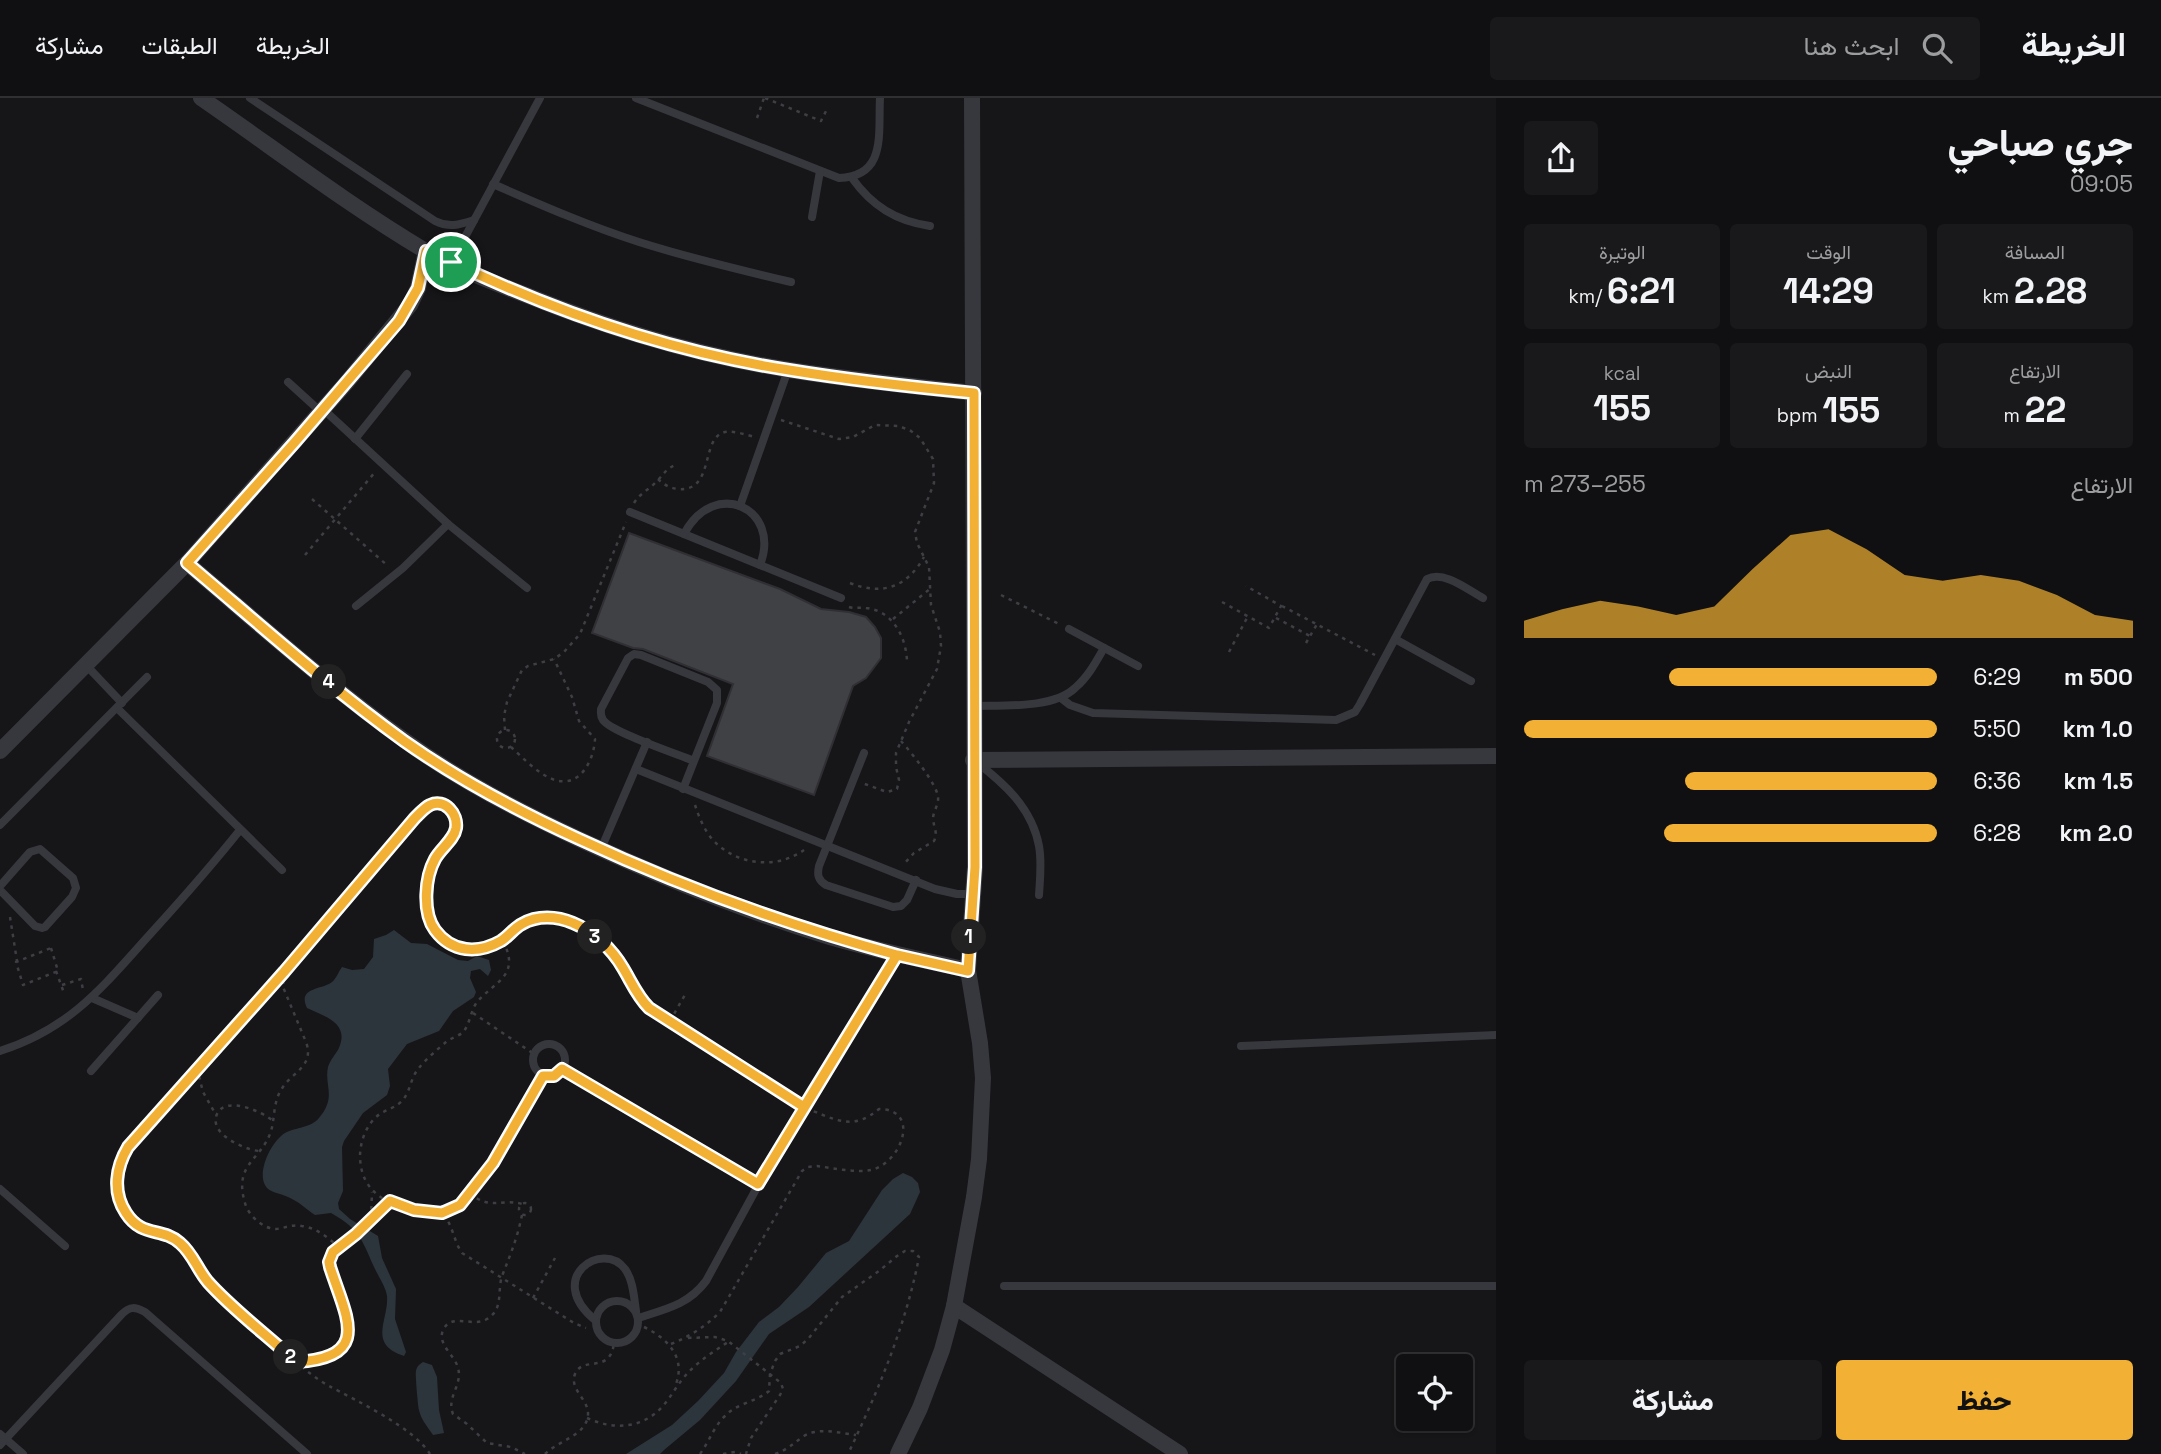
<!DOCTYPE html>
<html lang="ar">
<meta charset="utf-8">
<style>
:root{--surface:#101012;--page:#19191b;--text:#f1f3f6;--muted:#9c9d9f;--line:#303032;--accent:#f2b134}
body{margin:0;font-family:"Space Grotesk",Vazirmatn,sans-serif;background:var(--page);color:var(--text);direction:rtl;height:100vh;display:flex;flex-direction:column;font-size:26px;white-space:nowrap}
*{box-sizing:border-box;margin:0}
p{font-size:23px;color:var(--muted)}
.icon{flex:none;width:38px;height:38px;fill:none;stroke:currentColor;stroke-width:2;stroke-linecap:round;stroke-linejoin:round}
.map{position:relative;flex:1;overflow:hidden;direction:ltr}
.drawer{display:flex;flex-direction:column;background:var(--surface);width:665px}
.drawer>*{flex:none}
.buttons{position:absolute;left:1396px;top:1256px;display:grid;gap:14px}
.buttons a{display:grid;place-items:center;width:77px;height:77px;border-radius:7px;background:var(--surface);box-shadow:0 2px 5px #0004,0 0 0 2px var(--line);font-size:35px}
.pin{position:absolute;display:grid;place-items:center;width:60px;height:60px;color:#fff;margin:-30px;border:4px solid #fff;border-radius:50%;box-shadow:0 2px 7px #0007}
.km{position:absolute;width:35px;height:35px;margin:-18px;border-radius:50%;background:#222;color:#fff;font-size:19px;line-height:35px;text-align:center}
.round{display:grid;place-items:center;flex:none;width:74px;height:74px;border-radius:7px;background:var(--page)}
.headline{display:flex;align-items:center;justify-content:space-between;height:119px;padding:0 28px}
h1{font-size:38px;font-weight:800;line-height:52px}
.metrics{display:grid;grid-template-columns:repeat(3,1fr);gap:10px;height:119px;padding:7px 28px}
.metrics div{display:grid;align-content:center;border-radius:7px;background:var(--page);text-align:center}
.metrics b{font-size:35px;font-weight:800}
.metrics small{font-size:19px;font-weight:400}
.metrics p{font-size:19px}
.chart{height:196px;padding:14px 28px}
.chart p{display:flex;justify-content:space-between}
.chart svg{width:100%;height:126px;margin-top:7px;fill:var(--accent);opacity:.7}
.action{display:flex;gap:14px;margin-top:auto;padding:14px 28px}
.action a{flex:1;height:80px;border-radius:7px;background:var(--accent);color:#111;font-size:28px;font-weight:800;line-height:80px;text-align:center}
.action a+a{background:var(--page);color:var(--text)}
ul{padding:0 28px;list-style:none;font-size:23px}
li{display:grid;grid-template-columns:112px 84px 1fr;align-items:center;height:52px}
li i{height:18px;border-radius:9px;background:var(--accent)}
header{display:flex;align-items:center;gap:42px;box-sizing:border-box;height:98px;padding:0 35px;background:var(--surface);border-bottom:2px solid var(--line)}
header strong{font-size:33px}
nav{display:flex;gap:38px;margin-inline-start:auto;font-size:24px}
.search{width:490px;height:63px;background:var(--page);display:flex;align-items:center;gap:18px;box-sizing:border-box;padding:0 24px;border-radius:7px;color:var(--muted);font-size:26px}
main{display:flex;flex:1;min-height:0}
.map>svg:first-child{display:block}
.water{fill:#2c353c}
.building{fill:#404145;stroke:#303034;stroke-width:2}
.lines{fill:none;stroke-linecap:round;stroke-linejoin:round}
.path{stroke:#3d3f44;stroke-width:2.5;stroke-dasharray:3.5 5;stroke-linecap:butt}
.lane{stroke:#37383d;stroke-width:8}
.street{stroke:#37383d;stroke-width:16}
.route-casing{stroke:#fff;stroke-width:14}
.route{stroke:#f2b134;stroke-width:9}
</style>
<header>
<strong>الخريطة</strong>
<div class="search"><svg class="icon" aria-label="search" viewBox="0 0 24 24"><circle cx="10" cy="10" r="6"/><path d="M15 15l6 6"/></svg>ابحث هنا</div>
<nav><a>الخريطة</a><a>الطبقات</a><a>مشاركة</a></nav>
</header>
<main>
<section class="drawer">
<div class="headline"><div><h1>جري صباحي</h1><p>09:05</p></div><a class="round"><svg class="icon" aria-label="share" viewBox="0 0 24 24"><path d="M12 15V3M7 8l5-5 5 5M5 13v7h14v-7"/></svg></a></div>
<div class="metrics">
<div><p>المسافة</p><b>2.28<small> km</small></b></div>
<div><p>الوقت</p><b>14:29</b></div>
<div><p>الوتيرة</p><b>6:21<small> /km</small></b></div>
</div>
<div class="metrics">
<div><p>الارتفاع</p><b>22<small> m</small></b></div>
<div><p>النبض</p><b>155<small> bpm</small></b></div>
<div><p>kcal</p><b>155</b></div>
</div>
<div class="chart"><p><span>الارتفاع</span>255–273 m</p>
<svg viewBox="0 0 160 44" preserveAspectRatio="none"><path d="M0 44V38L10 34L20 31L30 33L40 36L50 33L60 20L70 8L80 6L90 13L100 22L110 24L120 22L130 24L140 29L150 36L160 38V44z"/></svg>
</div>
<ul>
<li><b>500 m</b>6:29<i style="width:65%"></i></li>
<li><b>1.0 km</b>5:50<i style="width:100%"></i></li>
<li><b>1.5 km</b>6:36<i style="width:61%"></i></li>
<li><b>2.0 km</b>6:28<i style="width:66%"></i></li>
</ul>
<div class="action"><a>حفظ</a><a>مشاركة</a></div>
</section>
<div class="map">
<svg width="1496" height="1356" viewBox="0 0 1496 1356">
<rect width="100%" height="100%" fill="#161618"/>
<g class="water">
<path d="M394,832L411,845L427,846L458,862L468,863L477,858L489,862L491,872L488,878L480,871L471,873L470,880L476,894L474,899L453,913L439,933L407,946L388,971L390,988L387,997L363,1015L344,1043L342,1049L343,1093L338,1105L339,1111L350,1121L378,1138L382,1160L396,1191L395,1221L406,1254L404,1258C367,1246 389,1222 387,1198C386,1190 380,1181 376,1173C362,1144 362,1132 331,1115L315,1117C306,1111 298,1103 288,1099C280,1095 269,1095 265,1087C257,1072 272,1043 285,1035C296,1029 311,1030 319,1020C337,999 324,988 328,969C330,962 336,956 339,950C350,924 323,918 307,910C297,889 322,892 332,884C336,881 339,873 342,869L352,872L364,871L373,859L374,841L386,837Z"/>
<path d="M903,1075L912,1079L918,1085L920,1094L910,1116L809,1209L769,1236L736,1283L700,1322L664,1352L660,1356H626L672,1327L698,1303L724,1275L736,1254L759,1224L779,1209L798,1189L826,1155L849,1143L882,1092L893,1081Z"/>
<path d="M423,1264L432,1267L437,1279L439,1312L444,1335L433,1337C428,1329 421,1322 419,1312C418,1309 415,1275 416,1273C417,1268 419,1267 423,1264Z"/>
</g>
<path class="building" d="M629,435L780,491L821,511L849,514L866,519L875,529L881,540V560L866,580L853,588L814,697L707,658L733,586L643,551L633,550L592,535Z"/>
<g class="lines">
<g class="path">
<path d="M765,0L821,23L827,11"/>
<path d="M757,20L764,0"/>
<path d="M781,322L839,341L853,339L875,327L899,328L911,333L920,340L933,361L934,385L915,434L917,445L929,469L931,507L940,534L941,548L937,571L909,624L896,655V669L899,682L897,691L887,694L862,685"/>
<path d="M658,381C664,387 670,390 678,391C714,394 701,344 722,335C731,331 746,337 755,339"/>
<path d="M312,401L388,468"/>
<path d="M634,405C640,395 649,392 657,383C663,377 666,371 675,367"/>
<path d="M305,457L376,373"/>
<path d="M850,485C883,498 907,489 924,459"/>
<path d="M1001,497L1061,527"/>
<path d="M1222,504L1269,530L1281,508L1246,488"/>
<path d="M1282,508L1375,557"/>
<path d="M849,509C855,511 859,509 866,510C893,513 906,539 907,563"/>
<path d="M1276,520L1310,538"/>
<path d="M893,521L931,490"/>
<path d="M1306,545L1317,526"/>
<path d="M1229,554L1248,518"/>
<circle cx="506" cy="641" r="9"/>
<path d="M505,632L504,618L507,604L522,572L528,568L554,561L564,554L580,536L626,424"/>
<path d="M901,643C910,653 937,686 938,699C939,707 933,713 933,721C934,731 938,734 934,743L914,755L903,767"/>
<path d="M511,649C523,660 539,677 555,682C581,690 594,661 595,641L579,623L572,599L554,561"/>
<path d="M695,707C699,719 704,732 713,742C736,767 776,772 804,752"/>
<path d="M10,819L17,863"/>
<path d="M503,843C521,878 495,883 477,904C471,912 470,925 464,933C460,938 451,940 446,944C438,951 425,962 419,970C410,980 411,993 402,1003C394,1011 383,1012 375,1020C365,1030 360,1045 360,1059C361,1093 385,1106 416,1113C425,1115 433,1113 442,1115C453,1126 453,1142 462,1155L574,1225L586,1230"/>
<path d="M51,850L58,873L23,887L16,864Z"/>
<path d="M56,873L64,895"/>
<path d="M284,874L283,889L306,944C315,969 291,974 281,992C273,1005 275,1020 271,1033C262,1062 233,1065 245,1105C248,1117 263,1131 276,1131C285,1130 293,1126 302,1128C317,1130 328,1140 339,1149"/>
<path d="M62,887L81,881L83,892"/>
<path d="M473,915L534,956"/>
<path d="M670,923L686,895"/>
<path d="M197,970L203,994L216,1017"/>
<path d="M258,1053C244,1051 208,1036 217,1016C226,997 263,1014 273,1023"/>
<path d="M470,1095C490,1113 500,1100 522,1106"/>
<circle cx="525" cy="1111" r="6"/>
<path d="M442,1115C479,1101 497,1056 515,1024C524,1008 534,993 543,978"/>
<path d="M522,1117C517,1141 511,1155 502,1178C497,1193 504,1211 487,1221C473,1230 452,1214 443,1232C437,1247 455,1257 458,1270C463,1287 446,1299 453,1316L467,1326L487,1345L511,1349L525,1356"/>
<path d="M371,1120L372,1094"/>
<path d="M533,1200L555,1160"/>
<path d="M644,1229C667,1240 686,1259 676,1286"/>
<path d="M688,1240L715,1239L728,1243L781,1285L783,1291L780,1297L751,1340L746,1356"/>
<path d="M671,1246C690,1238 705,1229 720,1214L802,1073L808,1069L817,1068C833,1070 855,1075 871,1072C902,1065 921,1011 879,1011C855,1031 840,1024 813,1013"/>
<path d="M296,1263C314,1263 346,1261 349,1237C351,1221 340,1200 335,1185C332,1176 327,1167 331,1159C335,1149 347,1144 355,1137C367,1127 378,1114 390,1103"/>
<path d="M587,1320C613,1332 642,1331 662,1309C671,1299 677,1287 685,1278C697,1264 713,1254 728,1244"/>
<path d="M430,1356C414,1330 357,1303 329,1288C301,1272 279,1248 255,1227C239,1212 222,1199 208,1183C198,1172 194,1158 184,1148C167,1133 161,1140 145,1132C112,1116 112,1077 128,1049L284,874L414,721L432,706C447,705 460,716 455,732C452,743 442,750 437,758C425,778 421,817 438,835C456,855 482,857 504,840C511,835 517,828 526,824C542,817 561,818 577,826C595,836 613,852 623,870C632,884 637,898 649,910L795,1003"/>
<path d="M545,1356C559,1342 586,1338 588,1317C589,1301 569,1292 575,1276C583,1257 610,1277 614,1245"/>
<path d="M700,1356C709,1344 714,1328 725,1318C737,1305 756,1304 769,1293L770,1276L775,1263L780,1256L800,1248L808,1241L842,1199L879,1173L897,1158L905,1153H913L919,1159C906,1227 878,1293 848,1356"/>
<path d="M723,1356L735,1354L741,1356"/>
<path d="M775,1356C787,1352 794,1345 804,1338C818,1329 840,1335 856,1337"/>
</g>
<g class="lane">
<path d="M250,0L435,123C449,130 459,127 474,122"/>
<path d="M636,0L839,80C887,78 878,36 880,0"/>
<path d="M852,80C872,108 896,123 930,128"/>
<path d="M493,86C541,107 589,128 639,144C689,160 740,172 791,184"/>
<path d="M812,119L820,73"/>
<path d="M451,165L540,0"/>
<path d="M288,284L321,314"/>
<path d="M323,311L448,426L527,490"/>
<path d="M355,341L407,276"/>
<path d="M740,408L788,272"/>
<path d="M630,414L841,500"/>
<path d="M684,436C714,379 782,410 760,467"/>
<path d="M356,508L403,470L448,426"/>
<path d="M1069,531L1138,568"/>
<path d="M1395,541L1471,583"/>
<path d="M85,566L122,605"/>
<path d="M1061,600L1070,607L1093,615L1336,622L1355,614L1360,606L1427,481C1444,472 1468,492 1483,500"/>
<path d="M973,608C1003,607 1053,611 1075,590C1088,579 1096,564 1104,550"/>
<path d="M117,610L282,772"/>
<path d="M864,655L819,768C817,777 818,782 826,787L893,809L901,808L907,802L916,782"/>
<path d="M975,663C1004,685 1032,710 1039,748C1042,764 1040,781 1039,797"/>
<path d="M636,671L935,791L957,796H973"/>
<path d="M683,691L717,605V592L708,584L641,557L634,556L628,560L601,611C601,616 600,617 603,622C611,634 677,656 694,663"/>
<path d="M0,727L147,579"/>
<path d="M601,751L647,644"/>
<path d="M0,788L30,754L40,751L73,780L76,790L72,799L45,829L42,830L35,828L0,792"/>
<path d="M92,900L138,920"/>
<circle cx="549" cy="962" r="16"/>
<path d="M1241,948L1496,937"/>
<path d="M0,953C72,930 104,887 153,833C183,800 212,767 240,732"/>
<path d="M562,971L758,1086"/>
<path d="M91,973L158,897"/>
<path d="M0,1091L65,1148"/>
<path d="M1004,1188H1496"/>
<circle cx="617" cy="1224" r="21"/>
<path d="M638,1220C666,1211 688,1207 706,1183L766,1073L897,857"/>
<path d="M595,1222C544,1180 603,1141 625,1171C633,1182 634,1199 636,1213"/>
<path d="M0,1336L23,1356"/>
<path d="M0,1347L122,1216C130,1208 135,1209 145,1214L307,1356"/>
</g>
<g class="street">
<path d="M201,0C275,51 347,106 424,152C456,170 492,184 526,197C610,231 700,258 790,272C851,282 913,288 974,295"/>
<path d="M187,465C258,525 328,588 404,642C460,683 521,714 583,743C663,780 745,813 830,839C875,852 922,862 968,872"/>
<path d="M0,653L187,465L347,284L410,207L418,190L426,153"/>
<path d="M973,662L1496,658"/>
<path d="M954,1208L1180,1356"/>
<path d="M898,1356L920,1310L942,1252L954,1208L974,1099L979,1061L983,980L980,945L968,872L975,769L972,0"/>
</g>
</g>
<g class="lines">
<defs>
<path id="route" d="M451,164C558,215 672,254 789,272C850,282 912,289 974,295L975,769L968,873L897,857L758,1086L562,971L554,978H543L493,1065L460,1107L442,1115L414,1112L390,1103L356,1136L333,1154L329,1164L330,1169C346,1219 373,1260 296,1264C268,1238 233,1212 208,1184C197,1171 193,1156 180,1145C162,1129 142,1140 126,1115C112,1094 116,1069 128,1049L284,874L414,721C419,716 424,710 430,707C445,700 458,716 456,730C454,742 441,750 435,761C425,779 422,814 435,832C452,855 478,856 501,843C509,838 514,830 522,826C537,817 557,818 573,825C593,833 612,851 623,870C632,885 637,898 649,910L804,1009L897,857C787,827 682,789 579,741C518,713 459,682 404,643C328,588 258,525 187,465L295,344L399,223L418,190L426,153L451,164"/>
</defs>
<use href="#route" class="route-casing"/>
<use href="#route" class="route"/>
</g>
</svg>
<div class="buttons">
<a><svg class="icon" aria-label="locate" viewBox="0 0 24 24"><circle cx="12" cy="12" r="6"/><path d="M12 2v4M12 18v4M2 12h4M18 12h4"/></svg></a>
</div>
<div class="pin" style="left:451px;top:164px;background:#1e9e55"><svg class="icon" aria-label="arrive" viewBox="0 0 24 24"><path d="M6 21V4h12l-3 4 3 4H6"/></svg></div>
<b class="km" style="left:969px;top:839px">1</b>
<b class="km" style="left:291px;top:1259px">2</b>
<b class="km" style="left:595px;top:839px">3</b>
<b class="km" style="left:329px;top:584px">4</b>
</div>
</main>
